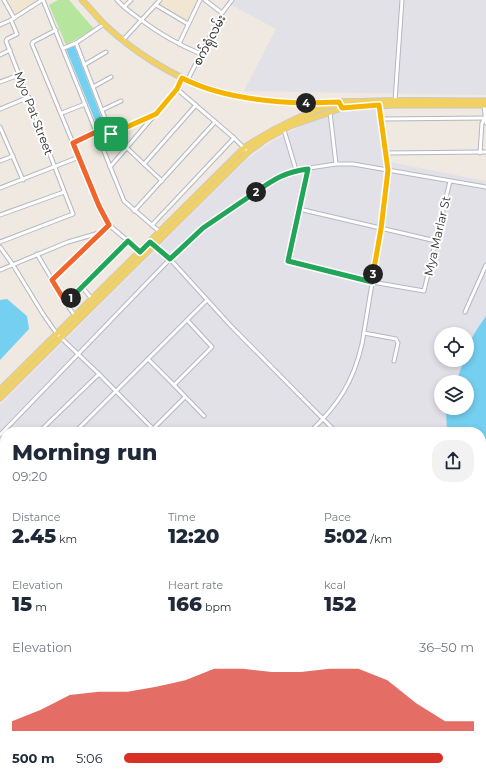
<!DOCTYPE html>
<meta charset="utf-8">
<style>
:root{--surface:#fff;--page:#f2f2f3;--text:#1f2937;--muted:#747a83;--accent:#d93025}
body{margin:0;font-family:Montserrat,"Noto Sans Myanmar",sans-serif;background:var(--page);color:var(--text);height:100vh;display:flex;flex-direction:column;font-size:15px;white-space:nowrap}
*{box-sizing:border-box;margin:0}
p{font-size:13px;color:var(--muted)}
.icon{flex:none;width:22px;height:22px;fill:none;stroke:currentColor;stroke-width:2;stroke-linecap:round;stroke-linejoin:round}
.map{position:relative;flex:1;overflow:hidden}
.panel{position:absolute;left:0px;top:427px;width:486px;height:354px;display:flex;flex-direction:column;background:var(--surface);border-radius:16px 16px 0 0;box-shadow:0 2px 6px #0003}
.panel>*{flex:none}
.tools{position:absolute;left:434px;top:327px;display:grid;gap:8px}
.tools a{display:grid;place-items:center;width:40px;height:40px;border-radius:50%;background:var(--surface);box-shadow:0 2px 6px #0003;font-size:20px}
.pin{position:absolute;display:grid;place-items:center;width:34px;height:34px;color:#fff;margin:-17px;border-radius:8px;box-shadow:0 2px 6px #0006}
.km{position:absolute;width:20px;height:20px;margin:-10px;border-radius:50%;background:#222;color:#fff;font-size:11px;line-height:20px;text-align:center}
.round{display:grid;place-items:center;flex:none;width:42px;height:42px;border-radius:16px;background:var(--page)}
.head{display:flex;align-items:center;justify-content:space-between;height:68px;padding:0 12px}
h1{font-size:22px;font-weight:800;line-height:30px}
.figures{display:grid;grid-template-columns:repeat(3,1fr);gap:6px;height:68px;padding:4px 12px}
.figures div{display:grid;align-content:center}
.figures b{font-size:20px;font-weight:800}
.figures small{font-size:11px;font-weight:400}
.figures p{font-size:11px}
.chart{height:112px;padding:8px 12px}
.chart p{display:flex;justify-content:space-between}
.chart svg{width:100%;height:72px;margin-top:4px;fill:var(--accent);opacity:.7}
ul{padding:0 12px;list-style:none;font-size:13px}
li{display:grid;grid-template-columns:64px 48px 1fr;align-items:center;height:30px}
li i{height:10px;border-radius:5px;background:var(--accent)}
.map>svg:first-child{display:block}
.industrial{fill:#e3e1e8}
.education{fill:#f0e6d1}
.green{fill:#b6e59e}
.water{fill:#75cff0}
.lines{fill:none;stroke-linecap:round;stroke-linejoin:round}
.stream{stroke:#75cff0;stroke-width:1}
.street-casing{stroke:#b4b7c1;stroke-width:5}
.primary-casing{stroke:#c9c9c9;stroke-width:7}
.street{stroke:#fff;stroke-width:3}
.primary{stroke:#f2d163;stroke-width:5}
.split-1-casing{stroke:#fff;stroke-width:8}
.split-2-casing{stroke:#fff;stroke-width:8}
.split-3-casing{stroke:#fff;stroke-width:8}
.split-4-casing{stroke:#fff;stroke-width:8}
.split-5-casing{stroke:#fff;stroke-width:8}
.split-1{stroke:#f0652b;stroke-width:5}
.split-2{stroke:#22a559;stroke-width:5}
.split-3{stroke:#22a559;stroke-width:5}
.split-4{stroke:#f5b400;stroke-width:5}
.split-5{stroke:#f5b400;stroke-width:5}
.labels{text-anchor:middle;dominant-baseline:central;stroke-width:4;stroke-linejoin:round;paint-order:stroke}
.street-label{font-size:12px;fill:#2e2e2e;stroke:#fff}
</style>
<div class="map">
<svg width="486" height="781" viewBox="0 0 486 781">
<rect width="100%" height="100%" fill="#efe9e1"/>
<g class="industrial">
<path d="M235,0H486V95L244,91L276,29L231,5Z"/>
<path d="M382,107L390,162L486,181V316L471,339L467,350V334H441V360H464L456,382H441V408H448L446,412L447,432H5V584L0,579V405L247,159L273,141L303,125L341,112Z"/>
<path d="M481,568L486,578L485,608L481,607Z"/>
<path d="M5,625V659L0,661V631Z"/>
</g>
<g class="education">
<path d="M6,0H38L14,17Z"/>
<path d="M163,0H197L187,21L159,5Z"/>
</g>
<path class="green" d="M58,0H69L94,29L66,45L49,5Z"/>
<g class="water">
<path d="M74,45L107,132L101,135L66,49Z"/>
<path d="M7,299L27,316L29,329L0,360V300Z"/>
<path d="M486,316V578L481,568V432H447L446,412L448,408H467V382H456L464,360H467C467,341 476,331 486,316Z"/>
<path d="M5,659V776H14L15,781H0V661Z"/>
<path d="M484,728L486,729V745L481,743V737Z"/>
<path d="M481,775L486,778V781H282L271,776Z"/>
</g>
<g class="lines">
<path class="stream" d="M0,576L5,581"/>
<defs>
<g id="street">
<path d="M4,0L14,18"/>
<path d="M43,0L124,201L160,232"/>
<path d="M117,0C124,8 133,14 141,20C160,34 179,45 201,54"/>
<path d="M205,0L222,13"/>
<path d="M156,5L188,24"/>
<path d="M124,7L131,0"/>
<path d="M0,25L11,20L42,0"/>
<path d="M56,30L33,42L32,44L99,206L109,225L140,251"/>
<path d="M123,40L160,0"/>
<path d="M76,43L111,134"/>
<path d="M179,44L200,0"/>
<path d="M64,48L76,43L104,24"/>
<path d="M0,55L10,50"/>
<path d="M84,65L106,52"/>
<path d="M187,81L222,13L232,0"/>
<path d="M0,82L19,75"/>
<path d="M93,87L111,77"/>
<path d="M177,89L234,138L248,152"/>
<path d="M395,101L402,0"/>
<path d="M484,105L486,123"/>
<path d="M0,109L29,97"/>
<path d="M102,110L121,101"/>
<path d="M330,112L336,164"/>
<path d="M62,113L85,104"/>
<path d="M382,119L486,118"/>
<path d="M0,127L23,180"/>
<path d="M284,130L296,170"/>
<path d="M99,139L155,114"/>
<path d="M73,143L96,132"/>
<path d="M127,148L162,181"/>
<path d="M386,153L486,152"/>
<path d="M480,153L482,123L485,118"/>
<path d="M0,161L13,156"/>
<path d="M144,164L196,105"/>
<path d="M110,167L177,89L181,78"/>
<path d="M308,169L287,260L288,262L372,282L424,291L450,181"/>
<path d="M0,188L79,157"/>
<path d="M299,209L436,241"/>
<path d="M134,211L215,122"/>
<path d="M0,215L64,192"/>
<path d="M152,225L234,138"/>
<path d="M0,242L73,214L6,41L7,39L17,34L11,20"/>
<path d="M150,242L170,259L230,325L336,432"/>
<path d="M0,247L13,265L43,314L57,334L99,374L156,432"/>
<path d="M37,254L66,303L75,316"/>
<path d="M0,270L68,242L99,233"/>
<path d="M52,280L109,225"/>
<path d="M82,287L92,299"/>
<path d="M66,303L128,241"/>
<path d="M465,312L486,265"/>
<path d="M364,333L396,339L398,343L394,361"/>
<path d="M148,359L174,385L212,347L187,320"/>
<path d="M174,385L204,416"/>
<path d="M39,432L99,374"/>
<path d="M75,432L207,300"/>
<path d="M150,432L185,397"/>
<path d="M310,432C338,405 353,383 362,344L381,229L388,170L379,105"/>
<path d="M0,435L170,259L203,229L277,177L296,170L336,164H353L486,187"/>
<path d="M0,470L5,465"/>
<path d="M0,483L5,488"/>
<path d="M0,582L5,587"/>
<path d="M0,628L5,622"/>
<path d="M0,655L5,651"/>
</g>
<g id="primary">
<path d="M82,0C90,8 97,17 105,25C133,51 171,76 208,88C262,107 320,102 377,101C413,100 450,101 486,101"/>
<path d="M0,390L245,147C274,128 305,113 339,102"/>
<path d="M0,398L248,152L266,139L290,126L342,108L395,105H486"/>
</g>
</defs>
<use href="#street" class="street-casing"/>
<use href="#primary" class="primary-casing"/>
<use href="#street" class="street"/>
<use href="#primary" class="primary"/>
</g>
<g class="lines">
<defs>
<path id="split-1" d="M71,298L66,303L52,280L109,225L99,206L73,143L96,132L99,139L111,134"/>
<path id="split-2" d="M71,298L128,241L140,252L150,242L170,259L203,228L256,192"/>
<path id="split-3" d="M256,192C274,179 285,172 308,169L288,261L372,282L373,274"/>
<path id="split-4" d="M306,103L339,102L342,108L379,105L388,170L381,229L373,274"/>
<path id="split-5" d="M111,134L156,114L177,89L182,78C219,97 264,102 306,103"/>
</defs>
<use href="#split-1" class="split-1-casing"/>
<use href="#split-2" class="split-2-casing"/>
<use href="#split-3" class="split-3-casing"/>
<use href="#split-4" class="split-4-casing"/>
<use href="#split-5" class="split-5-casing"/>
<use href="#split-1" class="split-1"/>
<use href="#split-2" class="split-2"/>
<use href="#split-3" class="split-3"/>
<use href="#split-4" class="split-4"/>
<use href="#split-5" class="split-5"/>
</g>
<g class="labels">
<g class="street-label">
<text transform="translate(209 40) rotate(-62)">စက်ရုံလမ်း</text>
<text transform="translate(34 113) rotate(69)">Myo Pat Street</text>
<text transform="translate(437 236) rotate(-77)">Mya Marlar St</text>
</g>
</g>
</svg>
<div class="tools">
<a><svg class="icon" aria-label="locate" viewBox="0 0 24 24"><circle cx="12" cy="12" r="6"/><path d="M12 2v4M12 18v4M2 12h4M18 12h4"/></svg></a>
<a><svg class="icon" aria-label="layers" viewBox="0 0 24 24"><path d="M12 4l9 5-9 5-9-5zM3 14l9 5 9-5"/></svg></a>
</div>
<div class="pin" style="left:111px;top:134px;background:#1e9e55"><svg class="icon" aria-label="arrive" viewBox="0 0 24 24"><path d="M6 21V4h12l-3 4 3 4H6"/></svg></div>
<b class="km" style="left:71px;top:298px">1</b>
<b class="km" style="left:256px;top:192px">2</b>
<b class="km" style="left:373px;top:274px">3</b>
<b class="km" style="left:306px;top:103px">4</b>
<section class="panel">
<div class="head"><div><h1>Morning run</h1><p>09:20</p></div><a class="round"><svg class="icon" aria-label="share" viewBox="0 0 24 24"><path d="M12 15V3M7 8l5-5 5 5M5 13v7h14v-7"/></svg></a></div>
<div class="figures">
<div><p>Distance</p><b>2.45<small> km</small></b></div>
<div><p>Time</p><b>12:20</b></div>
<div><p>Pace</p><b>5:02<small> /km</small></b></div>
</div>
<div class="figures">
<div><p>Elevation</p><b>15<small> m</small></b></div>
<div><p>Heart rate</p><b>166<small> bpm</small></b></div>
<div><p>kcal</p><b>152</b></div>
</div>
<div class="chart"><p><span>Elevation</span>36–50 m</p>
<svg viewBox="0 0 160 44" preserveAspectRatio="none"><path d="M0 44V38L10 31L20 22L30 20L40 20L50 17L60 13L70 6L80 6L90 8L100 8L110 6L120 6L130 13L140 27L150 38L160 38V44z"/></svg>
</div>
<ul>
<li><b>500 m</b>5:06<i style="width:91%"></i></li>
</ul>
</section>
</div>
